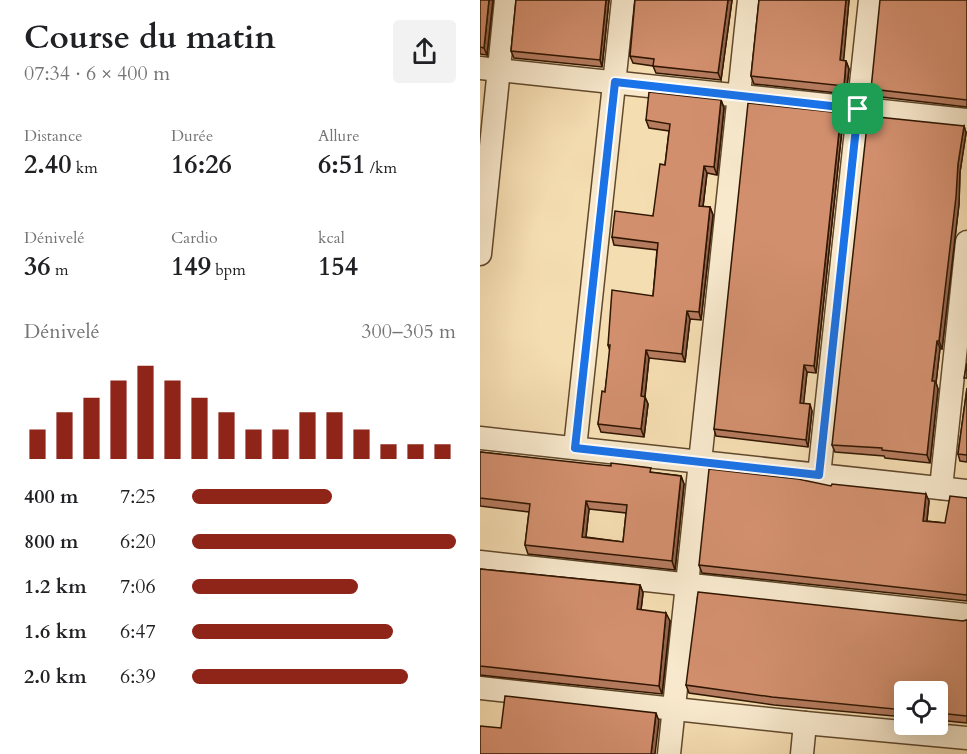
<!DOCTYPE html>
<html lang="fr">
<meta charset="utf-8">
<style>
:root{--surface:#fff;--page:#f2f2f2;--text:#202124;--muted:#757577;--accent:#8f2418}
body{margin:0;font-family:Cardo,serif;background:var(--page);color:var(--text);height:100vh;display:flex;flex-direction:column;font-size:22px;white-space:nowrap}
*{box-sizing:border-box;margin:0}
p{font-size:20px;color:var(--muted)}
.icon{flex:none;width:33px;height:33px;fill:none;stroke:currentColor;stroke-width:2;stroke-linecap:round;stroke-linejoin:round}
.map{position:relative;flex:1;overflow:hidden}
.side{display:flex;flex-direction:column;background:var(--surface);width:480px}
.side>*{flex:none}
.buttons{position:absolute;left:414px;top:681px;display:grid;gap:12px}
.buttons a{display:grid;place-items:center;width:54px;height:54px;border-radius:6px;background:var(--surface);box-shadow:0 6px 24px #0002;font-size:30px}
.pin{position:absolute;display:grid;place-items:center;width:51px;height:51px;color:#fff;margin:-26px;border-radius:12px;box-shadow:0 3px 9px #0006}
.round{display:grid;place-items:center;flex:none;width:63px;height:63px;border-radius:6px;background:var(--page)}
.summary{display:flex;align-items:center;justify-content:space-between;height:102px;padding:0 24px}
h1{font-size:33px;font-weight:700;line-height:45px}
.stats{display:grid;grid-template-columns:repeat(3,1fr);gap:9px;height:102px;padding:6px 24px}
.stats div{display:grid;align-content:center}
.stats b{font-size:26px;font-weight:700}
.stats small{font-size:16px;font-weight:400}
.stats p{font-size:16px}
.chart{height:168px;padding:12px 24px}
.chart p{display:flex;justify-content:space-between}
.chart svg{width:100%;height:108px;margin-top:6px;stroke:var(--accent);stroke-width:6}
ul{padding:0 24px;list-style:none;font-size:20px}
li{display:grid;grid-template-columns:96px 72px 1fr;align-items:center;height:45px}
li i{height:15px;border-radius:8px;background:var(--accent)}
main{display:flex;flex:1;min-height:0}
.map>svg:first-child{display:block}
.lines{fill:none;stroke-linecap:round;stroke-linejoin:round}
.minor-casing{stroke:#60482c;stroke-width:25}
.minor{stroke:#f8e9cd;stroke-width:22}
.wall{fill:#b57b5f;stroke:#2f1600;stroke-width:1.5;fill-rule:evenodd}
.shaded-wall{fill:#93644d;stroke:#2f1600;stroke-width:1.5}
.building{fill:#d28f6e;stroke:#2f1600;stroke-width:1.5;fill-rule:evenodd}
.route-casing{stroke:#fff;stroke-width:12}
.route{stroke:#1a73e8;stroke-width:8}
</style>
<main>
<section class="side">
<div class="summary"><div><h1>Course du matin</h1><p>07:34 · 6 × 400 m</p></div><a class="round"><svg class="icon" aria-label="share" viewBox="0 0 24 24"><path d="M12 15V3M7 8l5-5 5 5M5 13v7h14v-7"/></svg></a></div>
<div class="stats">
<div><p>Distance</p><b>2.40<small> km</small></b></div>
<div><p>Durée</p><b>16:26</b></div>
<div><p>Allure</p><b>6:51<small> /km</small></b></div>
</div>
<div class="stats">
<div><p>Dénivelé</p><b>36<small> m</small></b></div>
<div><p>Cardio</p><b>149<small> bpm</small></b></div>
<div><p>kcal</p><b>154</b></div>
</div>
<div class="chart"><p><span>Dénivelé</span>300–305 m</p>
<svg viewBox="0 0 160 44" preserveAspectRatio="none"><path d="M5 44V32M15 44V25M25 44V19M35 44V12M45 44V6M55 44V12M65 44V19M75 44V25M85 44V32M95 44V32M105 44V25M115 44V25M125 44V32M135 44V38M145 44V38M155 44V38"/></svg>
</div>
<ul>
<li><b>400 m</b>7:25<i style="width:53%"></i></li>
<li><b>800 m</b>6:20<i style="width:100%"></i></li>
<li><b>1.2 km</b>7:06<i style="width:63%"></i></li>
<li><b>1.6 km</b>6:47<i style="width:76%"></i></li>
<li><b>2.0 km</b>6:39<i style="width:82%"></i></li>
</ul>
</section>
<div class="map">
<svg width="487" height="754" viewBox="0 0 487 754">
<rect width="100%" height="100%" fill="#f5ddb2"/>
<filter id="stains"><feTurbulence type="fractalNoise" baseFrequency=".00333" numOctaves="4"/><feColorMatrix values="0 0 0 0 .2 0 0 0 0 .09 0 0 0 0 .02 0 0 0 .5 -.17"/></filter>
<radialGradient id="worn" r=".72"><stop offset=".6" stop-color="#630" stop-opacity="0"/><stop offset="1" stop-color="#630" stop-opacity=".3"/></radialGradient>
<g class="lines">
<defs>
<g id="minor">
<path d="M0,68L487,120"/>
<path d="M0,254L26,0"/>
<path d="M0,438L487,491"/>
<path d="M95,448L143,0"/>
<path d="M339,475L390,0"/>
<path d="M461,488L487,242"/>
<path d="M0,562L487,615"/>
<path d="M0,688L325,723L487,738"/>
<path d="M189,754L269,0"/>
<path d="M322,754L325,723"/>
</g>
</defs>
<use href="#minor" class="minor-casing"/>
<use href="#minor" class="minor"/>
</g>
<g class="wall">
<path d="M0,0H13L7,55L0,54Z"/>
<path d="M36,0H129L122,67L34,58L31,51Z"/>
<path d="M155,0H252L241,80L176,73L173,66L153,63L150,56Z"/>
<path d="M279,0H369L363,61H366L369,69L366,94L274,84L271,76Z"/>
<path d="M487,0V107L393,96L391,89Z"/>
<path d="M241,100L244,108L237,175L227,173L223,207H230L233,215L221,320L210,319L205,362L169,358L165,397L168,404L164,437L121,432L118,424L125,392L130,351L128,345L173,296L177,250L134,245L132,237L173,216L185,165L189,131L169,128L166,120Z"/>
<path d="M361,113L363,120L336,373L327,372L323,404L332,411L328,447L236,436L234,429Z"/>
<path d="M484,126L486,133L480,172L479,204L462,349L460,348L456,383L458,389L450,463L405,458L404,456L355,452L352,445Z"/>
<path d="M487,388V462L480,461L478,454Z"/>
<path d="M0,452L201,476L204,484L195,570L48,554L45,545L49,512L0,506ZM109,509L146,513L143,542L106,537Z"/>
<path d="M351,486L449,501L447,521L465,523L487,498V601L222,573L219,565Z"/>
<path d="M0,569L160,585L163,593L161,610L190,621L182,694L0,675Z"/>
<path d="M487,620V723L458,720V692H424V717L294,705L209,693L206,685Z"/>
</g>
<g class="shaded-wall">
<path d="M9,0H13L7,55L4,48Z"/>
<path d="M126,0H129L122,67L120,60Z"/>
<path d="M248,0H252L241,80L238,73Z"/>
<path d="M366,0H369L363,68L360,60Z"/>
<path d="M366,61L369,69L366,94L364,86Z"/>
<path d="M241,100L244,108L237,175L234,167Z"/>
<path d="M361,113L363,120L336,373L334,366Z"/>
<path d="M484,126L486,133L480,172L479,204L462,349L459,341L478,164Z"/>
<path d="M224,166L227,173L222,214L219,206Z"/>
<path d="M230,207L233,215L221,320L219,312Z"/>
<path d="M207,311L210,319L205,362L202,354Z"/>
<path d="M457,341L460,348L456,383L458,389L450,463L447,455L452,381Z"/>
<path d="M166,350L169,358L164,404L161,396Z"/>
<path d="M324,365L327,372L323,410L320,403Z"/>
<path d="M165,397L168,404L164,437L161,429Z"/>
<path d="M330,404L332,411L328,447L326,440Z"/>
<path d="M201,476L204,484L195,570L192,561Z"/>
<path d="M446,494L449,501L446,528L443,521Z"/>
<path d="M106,501L109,509L105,545L102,537Z"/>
<path d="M160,585L163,593L160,618L157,609Z"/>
<path d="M186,613L190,621L182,694L179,686Z"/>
<path d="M176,713L179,721L175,754H171Z"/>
</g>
<g class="building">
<path d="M0,0H9L4,48L0,47Z"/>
<path d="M36,0H126L120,60L31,51Z"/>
<path d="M155,0H248L238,73L173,66L174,59L150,56Z"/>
<path d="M279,0H366L360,60L366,61L364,86L271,76Z"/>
<path d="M400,0H487V100L391,89Z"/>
<path d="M169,92L241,100L234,167L224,166L219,206L230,207L219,312L207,311L202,354L166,350L161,396L165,397L161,429L118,424L122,391L125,392L130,345H128L132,290L173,296L178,243L132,237L135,211L173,216L180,164L185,165L190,124L166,120Z"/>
<path d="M268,103L361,113L334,366L324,365L320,403L330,404L326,440L234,429Z"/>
<path d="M388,116L484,126L478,164L476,197L459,341H457L452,381H455L447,455L402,450V448L352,445Z"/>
<path d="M487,363V378H484Z"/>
<path d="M487,388V455L478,454Z"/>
<path d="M0,452L111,464L131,466V463L171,468L170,472L201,476L192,561L45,545L50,504L0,498ZM106,501L147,505L143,542L102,537Z"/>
<path d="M229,469L318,479L351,486L352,484L446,494L443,521L465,523L470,496L487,498V595L219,565Z"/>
<path d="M0,569L160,585L157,609L186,613L179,686L0,666Z"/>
<path d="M218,592L483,621L487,620V716L458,713V692H424V710L292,697L206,685Z"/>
<path d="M25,696L176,713L171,754H0V726L21,728Z"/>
</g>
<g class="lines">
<defs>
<path id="route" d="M135,82L378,109L339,475L95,448Z"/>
</defs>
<use href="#route" class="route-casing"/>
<use href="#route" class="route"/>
</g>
<rect width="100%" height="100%" filter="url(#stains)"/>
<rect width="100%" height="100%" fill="url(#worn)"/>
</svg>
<div class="buttons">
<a><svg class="icon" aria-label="locate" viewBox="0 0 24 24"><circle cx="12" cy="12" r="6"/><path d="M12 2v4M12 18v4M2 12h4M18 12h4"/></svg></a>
</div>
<div class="pin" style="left:378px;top:109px;background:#1e9e55"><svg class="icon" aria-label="arrive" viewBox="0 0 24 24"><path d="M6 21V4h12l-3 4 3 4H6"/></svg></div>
</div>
</main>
